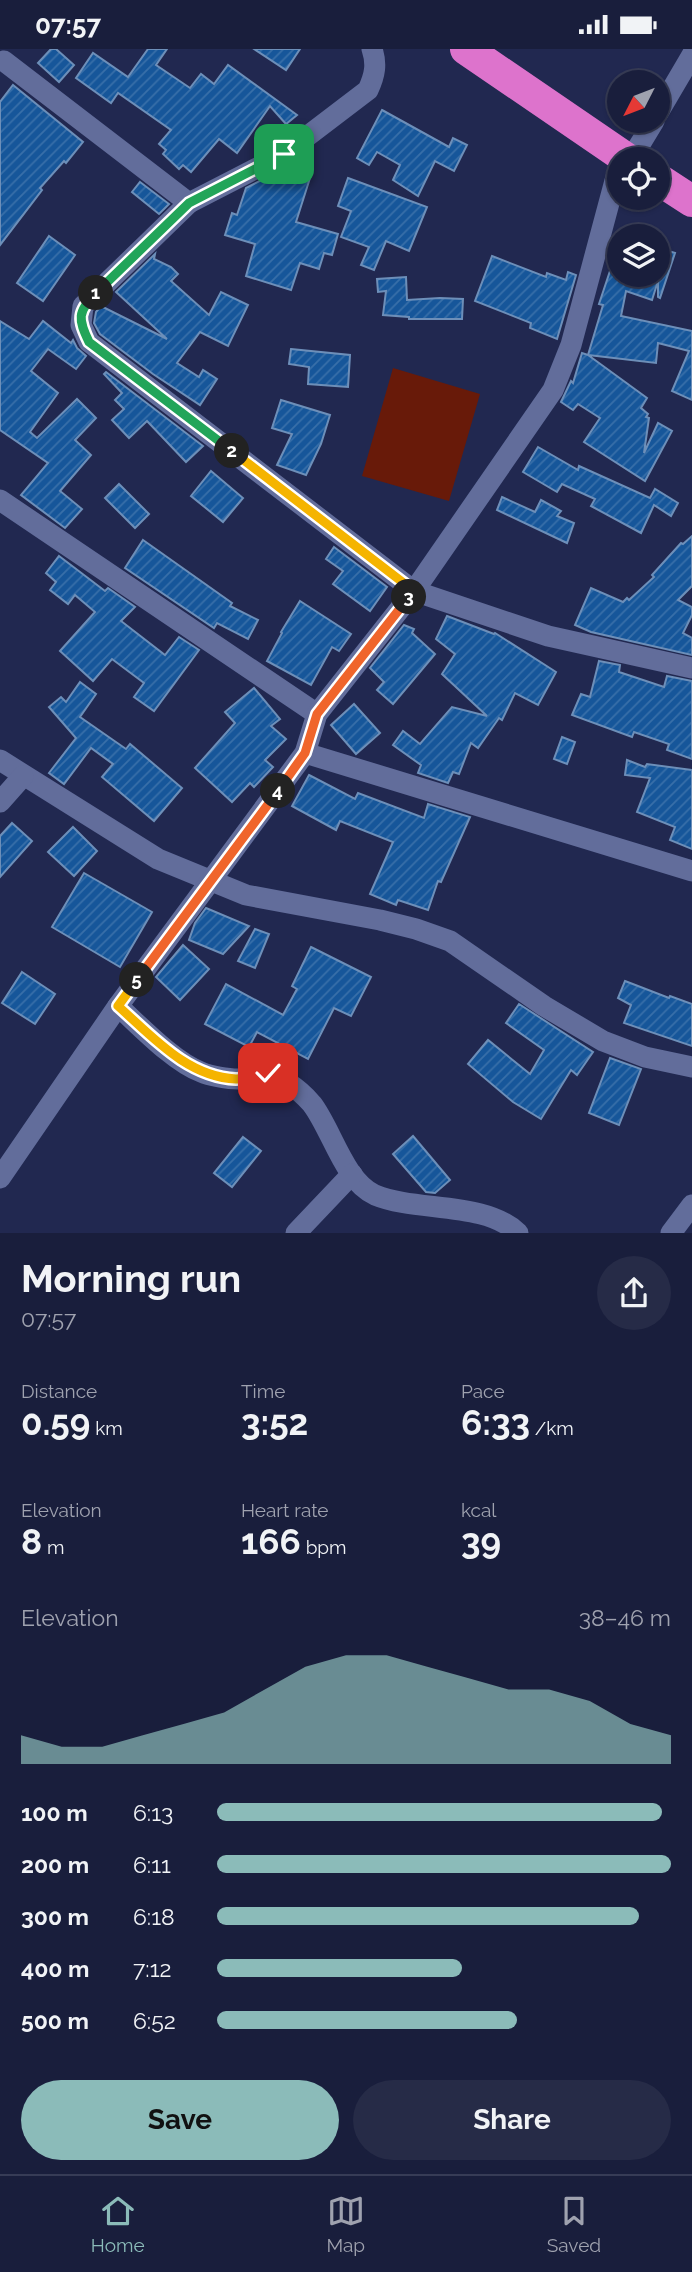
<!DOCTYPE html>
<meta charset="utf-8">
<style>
:root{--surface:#191e3c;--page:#262b47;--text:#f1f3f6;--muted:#9fa2af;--line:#373c56;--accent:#8bbbb9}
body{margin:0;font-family:Raleway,sans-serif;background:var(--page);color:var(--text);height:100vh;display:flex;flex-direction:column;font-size:26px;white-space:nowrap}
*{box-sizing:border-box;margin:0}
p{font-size:23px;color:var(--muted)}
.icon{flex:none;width:38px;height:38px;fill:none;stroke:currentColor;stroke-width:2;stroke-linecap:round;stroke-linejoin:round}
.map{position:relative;height:1184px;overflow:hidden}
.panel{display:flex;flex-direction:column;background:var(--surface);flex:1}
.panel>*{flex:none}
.needle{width:46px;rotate:228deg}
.tools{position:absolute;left:607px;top:21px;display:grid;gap:14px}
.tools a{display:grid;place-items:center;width:63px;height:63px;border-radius:50%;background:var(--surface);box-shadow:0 2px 5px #0004,0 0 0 2px var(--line);font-size:35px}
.pin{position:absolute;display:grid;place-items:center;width:60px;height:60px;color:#fff;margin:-30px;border-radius:14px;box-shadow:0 4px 10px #0006}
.km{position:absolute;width:35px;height:35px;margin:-18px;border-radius:50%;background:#222;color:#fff;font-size:19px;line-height:35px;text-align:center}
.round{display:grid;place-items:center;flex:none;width:74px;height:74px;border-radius:37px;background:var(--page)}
.summary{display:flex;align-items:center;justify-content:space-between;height:119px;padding:0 21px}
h1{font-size:38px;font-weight:700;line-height:52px}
.metrics{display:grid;grid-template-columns:repeat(3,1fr);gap:10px;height:119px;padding:7px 21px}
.metrics div{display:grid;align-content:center}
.metrics b{font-size:35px;font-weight:700}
.metrics small{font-size:19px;font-weight:400}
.metrics p{font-size:19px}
.chart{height:196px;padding:14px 21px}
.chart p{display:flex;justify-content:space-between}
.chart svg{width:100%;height:126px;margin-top:7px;fill:var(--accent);opacity:.7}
.button{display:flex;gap:14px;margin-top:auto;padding:14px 21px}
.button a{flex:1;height:80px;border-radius:42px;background:var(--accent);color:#111;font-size:28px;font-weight:700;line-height:80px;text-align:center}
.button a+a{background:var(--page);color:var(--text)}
ul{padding:0 21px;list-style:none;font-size:23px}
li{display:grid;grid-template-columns:112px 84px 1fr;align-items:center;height:52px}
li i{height:18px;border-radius:9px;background:var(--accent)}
.status{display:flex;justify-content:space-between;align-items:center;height:49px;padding:0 35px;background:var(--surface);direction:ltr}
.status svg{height:19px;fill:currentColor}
.dock{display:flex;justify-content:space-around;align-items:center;height:98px;border-top:2px solid var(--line);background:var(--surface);font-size:19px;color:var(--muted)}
.dock a{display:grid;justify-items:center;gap:4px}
.dock .current{color:var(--accent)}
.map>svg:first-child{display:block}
.green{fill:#681a09}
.building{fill:url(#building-hatch);stroke:#6d8fb9;stroke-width:2}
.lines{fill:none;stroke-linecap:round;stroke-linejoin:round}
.minor{stroke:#626d9b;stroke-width:21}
.highway{stroke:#dd73cc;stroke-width:32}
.split-1-casing{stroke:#fff;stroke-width:14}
.split-2-casing{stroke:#fff;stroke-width:14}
.split-3-casing{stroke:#fff;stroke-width:14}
.split-4-casing{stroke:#fff;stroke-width:14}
.split-5-casing{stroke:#fff;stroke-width:14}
.split-6-casing{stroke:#fff;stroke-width:14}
.split-1{stroke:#22a559;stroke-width:9}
.split-2{stroke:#22a559;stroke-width:9}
.split-3{stroke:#f5b400;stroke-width:9}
.split-4{stroke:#f0652b;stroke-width:9}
.split-5{stroke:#f0652b;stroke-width:9}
.split-6{stroke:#f5b400;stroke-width:9}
</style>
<div class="status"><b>07:57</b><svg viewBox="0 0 49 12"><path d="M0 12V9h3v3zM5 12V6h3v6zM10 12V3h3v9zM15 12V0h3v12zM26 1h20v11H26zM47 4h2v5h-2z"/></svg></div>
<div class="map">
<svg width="692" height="1184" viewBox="0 0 692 1184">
<defs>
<pattern id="building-hatch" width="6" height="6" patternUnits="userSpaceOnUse" patternTransform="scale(1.75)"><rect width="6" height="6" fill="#16569a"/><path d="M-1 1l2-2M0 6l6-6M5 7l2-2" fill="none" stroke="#386fa9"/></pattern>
</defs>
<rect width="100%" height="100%" fill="#212850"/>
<path class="green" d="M393,319L480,345L449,452L362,427Z"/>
<g class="building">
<path d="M51,0H56L74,16L59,33L38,14Z"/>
<path d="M148,0H167L156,16L190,39L201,25L214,35L228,16L297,66L286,75L270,57L237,104L219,90L191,123L183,116L179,120L163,105L166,101L159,95L171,81L118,44L111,54L76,29L93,4L128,28Z"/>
<path d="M254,0H300L286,21Z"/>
<path d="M13,36L83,93L66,114L64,112L40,139L42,141L0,196V53Z"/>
<path d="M382,61L449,98L453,89L467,96L454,122L435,112L418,147L393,131L400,116L377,103L369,116L357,109Z"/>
<path d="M283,120L310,129L296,173L338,185L332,206L324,204L319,220L300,214L291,241L246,227L255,195L225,186L232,164L237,166L246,139Z"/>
<path d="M348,129L427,158L409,202L386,192L374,221L361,216L369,198L341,188L351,162L338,157Z"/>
<path d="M140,133L169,155L159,165L132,143Z"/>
<path d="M49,187L75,206L43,252L17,234Z"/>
<path d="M658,199L675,204L660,249L658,248V232L652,251L626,242L621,267L692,282V351L672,342L689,302L658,294L656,314L588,306L647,349L641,359L648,365L646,368L649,369L644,404L658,374L672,382L645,432L584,393L600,369L578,355L573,361L561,353L571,332L573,334L582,304L588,306L603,256L599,255L611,219L620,222V226H658Z"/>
<path d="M155,205L154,210L171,218L178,225L171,232L209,266L221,243L248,256L228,297L200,283L177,314L199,328L203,321L217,330L200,356L153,325L100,285L94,274L96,263L101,257L167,290L116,243Z"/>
<path d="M492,207L546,228L547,224L566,231L568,223L576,226L557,290L530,279L531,274L475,252Z"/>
<path d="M406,228L407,251L440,249L463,250L462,270H409V268L383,266L386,242L378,243L377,230Z"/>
<path d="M0,272L29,290L43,272L71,294L73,291L77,299L86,307L76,320L48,300L31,322L58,344L30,383L37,389L77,350L96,369L75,391L91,406L60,442L82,460L65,479L21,446L48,414L0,381Z"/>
<path d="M291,300L350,306L348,338L308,335L309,318L289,315Z"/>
<path d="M106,323L203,397L186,413L147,372L129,389L112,371L124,360L115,351L122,344L104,325Z"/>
<path d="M281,351L330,366L321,395L306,426L277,416L292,385L272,379Z"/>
<path d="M538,398L578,421L579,417L650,449L655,440L678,454L671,467L654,456L641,484L591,457L595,450L562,435L557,443L523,423Z"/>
<path d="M211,422L243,449L223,473L191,447Z"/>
<path d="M119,435L149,465L135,479L105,449Z"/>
<path d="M502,448L535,463L541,451L561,462L557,467L574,474L567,494L497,461Z"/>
<path d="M692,487V537L678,551L692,558V566L683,584L692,589V606L591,583L575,576L591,539L623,553L627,549L629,551L654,528L652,526L681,494L683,495Z"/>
<path d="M143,491L232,554L230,557L258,571L248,590L217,574L214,579L125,519Z"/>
<path d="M334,498L387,538L370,562L333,535L343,522L326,510Z"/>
<path d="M59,507L105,542L108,539L135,558L121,572L165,606L179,588L199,601L154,662L134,648L144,634L112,610L93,632L60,602L95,563L75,546L68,555L50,541L56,533L46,524Z"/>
<path d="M300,552L351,585L339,602L332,598L311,636L267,612L282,584L281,583Z"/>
<path d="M447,567L494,585L495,584L556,623L538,656L515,644L502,671L499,669L478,699L471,694L459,725L453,723L448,734L418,724L421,716L393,696L403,682L420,695L452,658L487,667L442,625L455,605L436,590Z"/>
<path d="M404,576L414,580L412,584L435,605L393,655L377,641L384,633L370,619Z"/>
<path d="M599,612L620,616L619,623L664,638L667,627L692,632V710L667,701L669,695L634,683L632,688L572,666L581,645L590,648Z"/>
<path d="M80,633L96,645L80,668L126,700L130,695L182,739L154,772L102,728L113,715L91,699L64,735L49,724L76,689L49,658L61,648L66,653Z"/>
<path d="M254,639L280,670L271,677L286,690L265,711L273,718L254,738L250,734L232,753L195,719L235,674L225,663Z"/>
<path d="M354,655L380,684L356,705L331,676Z"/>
<path d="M562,688L575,693L567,715L554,710Z"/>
<path d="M627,711L645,718L647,715L692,721V800L670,791L675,778L637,763L650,729L625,726Z"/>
<path d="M309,726L355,750L358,744L424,769L428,755L470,768L441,833L438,832L428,861L398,851L396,856L370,845L393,793L340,772L336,781L292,757Z"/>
<path d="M12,774L32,792L0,828V787Z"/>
<path d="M73,778L97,802L74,827L48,803Z"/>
<path d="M84,824L152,863L120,918L52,878Z"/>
<path d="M206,859L249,877L223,905L189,891L195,874Z"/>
<path d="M255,880L269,885L255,919L238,912Z"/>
<path d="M183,896L209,920L180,951L156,928Z"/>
<path d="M311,898L371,928L351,967L334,959L308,1010L257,983L249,998L205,975L226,935L283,966L297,940L292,937Z"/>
<path d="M22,923L55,945L35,975L2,954Z"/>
<path d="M625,932L669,949L670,947L692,955V997L624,974L631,956L618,949Z"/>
<path d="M519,955L593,1003L577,1026L571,1021L541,1070L513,1053L468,1015L488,991L530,1025L544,1001L506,974Z"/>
<path d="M610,1009L641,1020L619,1076L589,1064Z"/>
<path d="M413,1087L450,1131L435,1144L426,1143L393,1105Z"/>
<path d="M243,1088L261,1102L232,1138L214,1124Z"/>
</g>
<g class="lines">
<g class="minor">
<path d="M4,12L189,154L284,105L368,41C375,26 377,15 372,0"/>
<path d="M658,64L692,6"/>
<path d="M631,110L654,72"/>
<path d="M189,154L83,257L81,276L89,293L414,542L548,587L692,619"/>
<path d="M0,451L317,665"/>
<path d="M305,704L692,822"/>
<path d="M0,711L158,810L246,846L380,871L416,880L450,892L544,957L603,992L645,1008L692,1018"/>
<path d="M0,753L23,727"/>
<path d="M118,957C140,977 174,1013 201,1023C210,1027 228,1030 238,1030C259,1029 269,1019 288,1034C296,1039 306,1048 312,1055C332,1081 344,1132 375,1146C416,1163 485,1152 518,1184"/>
<path d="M0,1129L118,957L305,704L317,665L414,542L553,341L571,296L620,113"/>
<path d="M296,1184L352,1125"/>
<path d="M671,1184L692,1156"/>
</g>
<g class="highway">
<path d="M466,0L627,110"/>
<path d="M658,130L692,152"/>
</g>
</g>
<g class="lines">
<defs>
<path id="split-1" d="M96,244L189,154L284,105"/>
<path id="split-2" d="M96,244C77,263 78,270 89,293L232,402"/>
<path id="split-3" d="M232,402L414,542L409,548"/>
<path id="split-4" d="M278,742L305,704L317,665L409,548"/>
<path id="split-5" d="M137,931L278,742"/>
<path id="split-6" d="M137,931L118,957C152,987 187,1028 236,1030C246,1030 258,1026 268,1024"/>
</defs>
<use href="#split-1" class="split-1-casing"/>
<use href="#split-2" class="split-2-casing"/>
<use href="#split-3" class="split-3-casing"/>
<use href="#split-4" class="split-4-casing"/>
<use href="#split-5" class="split-5-casing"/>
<use href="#split-6" class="split-6-casing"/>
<use href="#split-1" class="split-1"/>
<use href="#split-2" class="split-2"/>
<use href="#split-3" class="split-3"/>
<use href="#split-4" class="split-4"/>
<use href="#split-5" class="split-5"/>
<use href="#split-6" class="split-6"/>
</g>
</svg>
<div class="tools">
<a><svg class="needle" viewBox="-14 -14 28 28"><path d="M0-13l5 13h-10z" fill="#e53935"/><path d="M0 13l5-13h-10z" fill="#9fa2af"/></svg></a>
<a><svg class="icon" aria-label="locate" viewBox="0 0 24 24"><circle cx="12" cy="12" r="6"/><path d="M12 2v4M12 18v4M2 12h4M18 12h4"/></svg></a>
<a><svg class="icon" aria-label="layers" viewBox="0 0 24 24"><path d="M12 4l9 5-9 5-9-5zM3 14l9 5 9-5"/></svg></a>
</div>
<div class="pin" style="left:284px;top:105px;background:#1e9e55"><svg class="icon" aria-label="arrive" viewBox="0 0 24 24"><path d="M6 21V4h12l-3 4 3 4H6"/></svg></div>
<div class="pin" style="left:268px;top:1024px;background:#d93025"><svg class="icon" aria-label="check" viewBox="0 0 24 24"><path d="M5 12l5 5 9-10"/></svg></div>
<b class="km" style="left:96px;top:244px">1</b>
<b class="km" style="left:232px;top:402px">2</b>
<b class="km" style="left:409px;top:548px">3</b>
<b class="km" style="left:278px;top:742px">4</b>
<b class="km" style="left:137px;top:931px">5</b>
</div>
<section class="panel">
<div class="summary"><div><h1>Morning run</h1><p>07:57</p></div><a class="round"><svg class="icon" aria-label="share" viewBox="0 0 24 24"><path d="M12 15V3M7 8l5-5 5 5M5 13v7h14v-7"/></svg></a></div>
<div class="metrics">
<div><p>Distance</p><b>0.59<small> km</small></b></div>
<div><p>Time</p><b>3:52</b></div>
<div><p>Pace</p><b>6:33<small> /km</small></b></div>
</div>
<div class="metrics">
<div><p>Elevation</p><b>8<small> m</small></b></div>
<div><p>Heart rate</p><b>166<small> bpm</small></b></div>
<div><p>kcal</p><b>39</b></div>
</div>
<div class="chart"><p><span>Elevation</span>38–46 m</p>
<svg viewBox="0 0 160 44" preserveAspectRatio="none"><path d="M0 44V34L10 38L20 38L30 34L40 30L50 26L60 18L70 10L80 6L90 6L100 10L110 14L120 18L130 18L140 22L150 30L160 34V44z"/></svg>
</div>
<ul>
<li><b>100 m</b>6:13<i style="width:98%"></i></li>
<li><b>200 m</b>6:11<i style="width:100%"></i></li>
<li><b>300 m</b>6:18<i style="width:93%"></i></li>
<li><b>400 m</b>7:12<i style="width:54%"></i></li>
<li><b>500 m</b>6:52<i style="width:66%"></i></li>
</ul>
<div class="button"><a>Save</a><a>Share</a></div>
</section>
<nav class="dock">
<a class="current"><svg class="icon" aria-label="home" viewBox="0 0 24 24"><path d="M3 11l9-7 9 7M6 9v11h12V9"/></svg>Home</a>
<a><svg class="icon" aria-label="map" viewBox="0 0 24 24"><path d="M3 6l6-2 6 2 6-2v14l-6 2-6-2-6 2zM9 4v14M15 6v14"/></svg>Map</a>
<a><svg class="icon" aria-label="saved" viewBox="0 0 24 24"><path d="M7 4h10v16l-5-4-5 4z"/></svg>Saved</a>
</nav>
